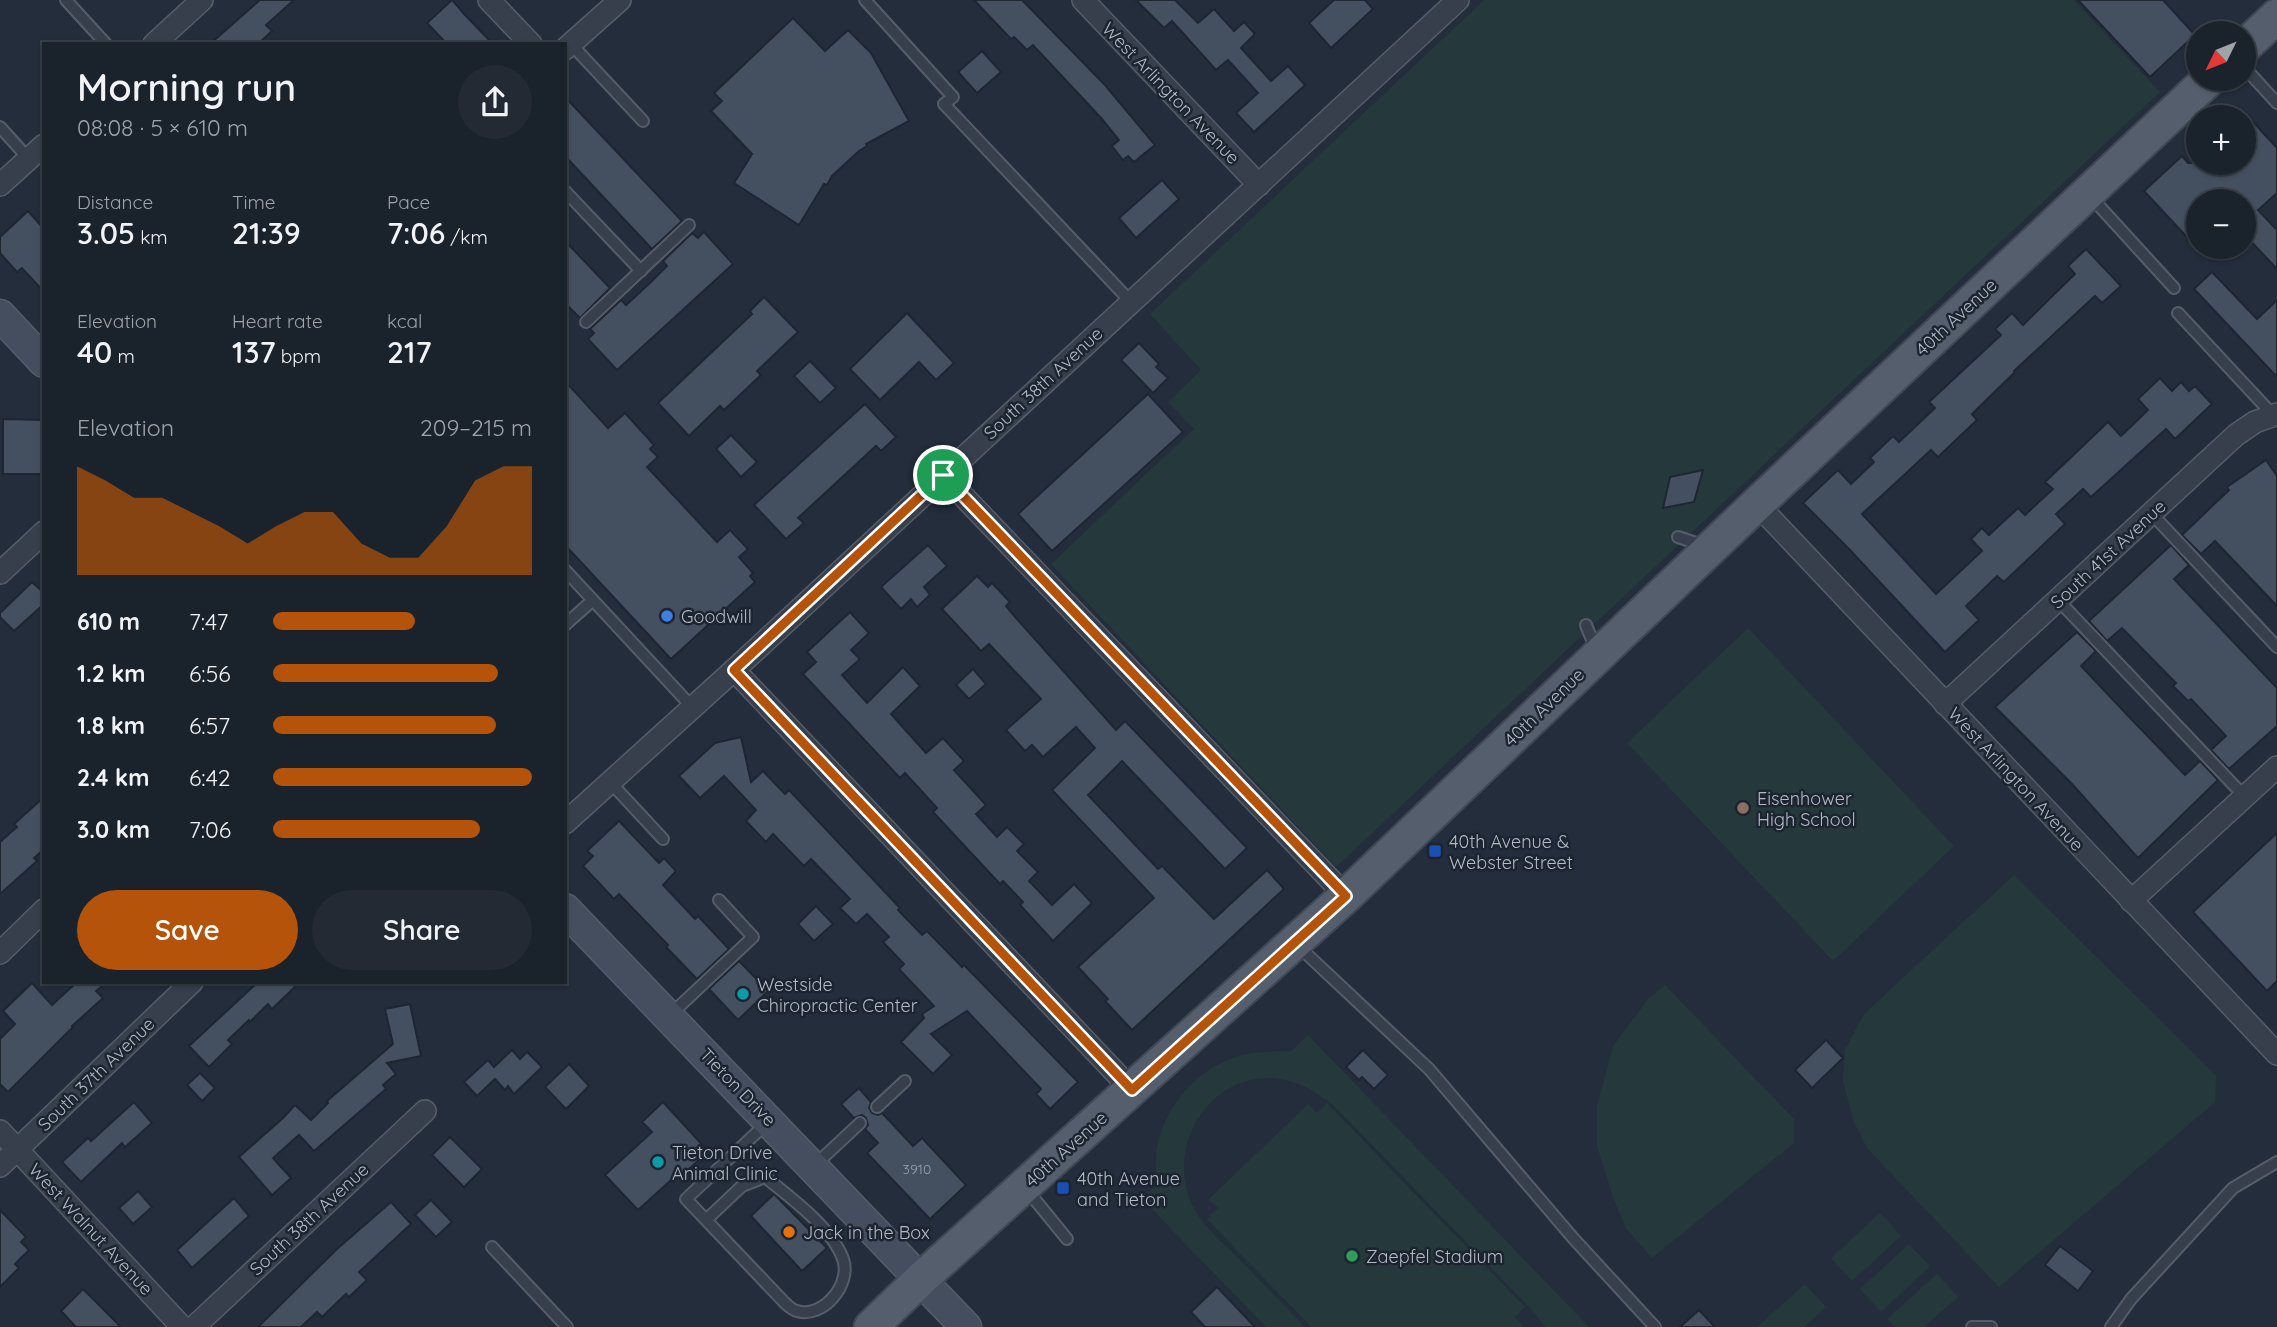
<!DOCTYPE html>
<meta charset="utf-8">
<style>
:root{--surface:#1a222c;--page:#232a34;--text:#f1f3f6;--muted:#9fa4a9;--line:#383f48;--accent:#b45309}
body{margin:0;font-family:Quicksand,sans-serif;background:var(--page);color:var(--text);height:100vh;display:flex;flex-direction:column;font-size:26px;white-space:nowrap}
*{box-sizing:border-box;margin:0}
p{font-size:23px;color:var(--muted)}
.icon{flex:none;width:38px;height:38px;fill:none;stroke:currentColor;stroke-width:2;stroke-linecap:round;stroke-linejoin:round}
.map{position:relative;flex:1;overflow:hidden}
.panel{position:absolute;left:42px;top:42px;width:525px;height:942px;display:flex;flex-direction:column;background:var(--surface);border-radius:0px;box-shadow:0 2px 5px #0004,0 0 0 2px var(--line)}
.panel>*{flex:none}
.needle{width:46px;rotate:227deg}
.buttons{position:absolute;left:2186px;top:21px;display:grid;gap:14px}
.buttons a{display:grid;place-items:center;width:70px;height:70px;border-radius:50%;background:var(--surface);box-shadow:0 2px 5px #0004,0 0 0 2px var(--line);font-size:35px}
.pin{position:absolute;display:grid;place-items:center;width:60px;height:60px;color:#fff;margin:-30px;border:4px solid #fff;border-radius:50%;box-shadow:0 2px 7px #0007}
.round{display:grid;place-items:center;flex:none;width:74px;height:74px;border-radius:37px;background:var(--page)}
.summary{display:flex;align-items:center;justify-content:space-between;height:119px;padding:0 35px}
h1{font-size:38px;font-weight:600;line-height:52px}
.stats{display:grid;grid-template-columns:repeat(3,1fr);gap:10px;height:119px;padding:7px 35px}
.stats div{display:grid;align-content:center}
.stats b{font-size:30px;font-weight:600}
.stats small{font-size:19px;font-weight:400}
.stats p{font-size:19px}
.chart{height:196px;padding:14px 35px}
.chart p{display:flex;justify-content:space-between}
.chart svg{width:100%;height:126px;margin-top:7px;fill:var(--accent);opacity:.7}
.button{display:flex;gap:14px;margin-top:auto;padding:14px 35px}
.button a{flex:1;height:80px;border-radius:42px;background:var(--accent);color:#fff;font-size:28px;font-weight:600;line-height:80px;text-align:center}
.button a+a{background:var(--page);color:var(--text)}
ul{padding:0 35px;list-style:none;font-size:23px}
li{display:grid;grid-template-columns:112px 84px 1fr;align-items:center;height:52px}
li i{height:18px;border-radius:9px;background:var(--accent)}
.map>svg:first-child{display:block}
.green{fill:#25393c}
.building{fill:#445060;stroke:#1e2632;stroke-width:2}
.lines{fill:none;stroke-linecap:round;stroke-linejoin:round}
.lane-casing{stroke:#555d69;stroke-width:14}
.street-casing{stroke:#555d69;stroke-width:24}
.secondary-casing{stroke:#555d69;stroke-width:33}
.primary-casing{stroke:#404854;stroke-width:37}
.lane{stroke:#373f4c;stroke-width:10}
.street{stroke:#373f4c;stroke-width:21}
.secondary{stroke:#454e5f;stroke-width:30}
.primary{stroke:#555e6c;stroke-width:33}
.route-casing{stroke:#fff;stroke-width:14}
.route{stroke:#b45309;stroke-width:9}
.shop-dot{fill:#3f7fe0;stroke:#1c2430;stroke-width:2.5}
.education-dot{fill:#8d6e63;stroke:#1c2430;stroke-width:2.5}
.transit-dot{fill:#1a4fb4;stroke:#1c2430;stroke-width:2.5}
.culture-dot{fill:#0f9aa8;stroke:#1c2430;stroke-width:2.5}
.food-dot{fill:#e8710a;stroke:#1c2430;stroke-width:2.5}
.leisure-dot{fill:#2e9e5b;stroke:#1c2430;stroke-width:2.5}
.labels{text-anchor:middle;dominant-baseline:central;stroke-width:5;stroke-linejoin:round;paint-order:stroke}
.number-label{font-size:14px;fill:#96a0ad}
.street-label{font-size:18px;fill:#b2bac7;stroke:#1c2430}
.poi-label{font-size:18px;fill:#b2bac7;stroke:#1c2430;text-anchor:start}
</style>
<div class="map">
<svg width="2277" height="1327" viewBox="0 0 2277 1327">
<rect width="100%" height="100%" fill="#232d3b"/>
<g class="green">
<path d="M1484,0H2074L2160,92L1336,867L1051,564L1194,429L1168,402L1201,370L1150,314Z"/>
<path d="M1748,628L1954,846L1833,961L1627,743Z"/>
<path d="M2014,875L2216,1076L2215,1102L1999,1287L1867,1148L1854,1122L1843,1082L1845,1050L1864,1014Z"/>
<path d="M1665,985L1794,1119V1143L1652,1258L1626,1228L1614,1200L1597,1146V1106L1613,1046L1649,998Z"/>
<path d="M1308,1035L1589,1327H1545L1533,1311L1333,1105C1317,1093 1302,1083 1281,1079C1214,1069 1167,1140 1190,1200C1199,1223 1221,1241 1238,1258C1260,1281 1283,1304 1305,1327H1266L1142,1199L1158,1183C1146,1127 1189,1069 1242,1055C1257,1051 1276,1052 1291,1051Z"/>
<path d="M1327,1103L1525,1307L1515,1317L1523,1326L1522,1327H1311L1207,1219L1218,1208L1209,1199L1308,1104L1317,1113Z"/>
<path d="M1880,1213L1901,1236L1852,1281L1831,1258Z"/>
<path d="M1909,1244L1930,1266L1881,1312L1860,1289Z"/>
<path d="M1937,1274L1958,1297L1924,1327H1895L1887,1319Z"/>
<path d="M1805,1284L1826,1307L1804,1327H1757Z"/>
</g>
<g class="building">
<path d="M260,0H294L266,25L272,31L258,44H210Z"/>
<path d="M452,0L466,16L493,44H447L427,23Z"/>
<path d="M974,0H1022L1105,85L1155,145L1134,162L1128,156L1123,160L1112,146L1119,140L1102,119L1033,45L1027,50L1014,37L1011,39Z"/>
<path d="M1136,0H1175L1198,23L1214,9L1234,31L1244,22L1255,34L1241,48L1271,81L1288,66L1305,85L1254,132L1236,113L1258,93L1228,60L1216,70L1172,21L1164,28Z"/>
<path d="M1334,0H1365L1373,9L1331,48L1309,23Z"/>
<path d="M2078,0H2163L2195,35L2150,77Z"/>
<path d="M793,18L825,51L848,30L871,53L909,121L866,144L867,146L859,151L832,176L827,185L824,184L799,225L734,183L752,154L711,111L722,101L714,93Z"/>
<path d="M982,51L1001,72L977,93L958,72Z"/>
<path d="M565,97L682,221L652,249L565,156Z"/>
<path d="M2244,112L2277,148V193L2258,210L2277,230V269L2244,234V201H2198V249L2144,191L2182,156L2188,163H2244Z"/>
<path d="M1162,180L1179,199L1136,238L1119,218Z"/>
<path d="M28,211L44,229V292L22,268L17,272L0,253V237Z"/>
<path d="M704,232L733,264L617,370L588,339L594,333L590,329L621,300L626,305L650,283L667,266L663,261L692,233L698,238Z"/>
<path d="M565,241L610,288L580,318L565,303Z"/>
<path d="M2086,249L2121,286L2102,303L2095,296L2014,371L2015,372L1972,414L1977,420L1938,457L1931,450L1862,514L1936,594L1982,551L1971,539L1982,528L1989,535L2018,508L2025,515L2053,489L2045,482L2108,422L2121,436L2148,410L2138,399L2160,378L2172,391L2181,382L2189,391L2195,386L2212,404L2175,439L2166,429L2091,497L2083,489L2056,514L2065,524L2004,582L1997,576L1966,606L1979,620L1945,652L1849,549L1803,503L1838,470L1851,484L1874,462L1870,458L1893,436L1899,442L1935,408L1929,402L2001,335L1995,329L2012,313L2023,325L2075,274L2068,266Z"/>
<path d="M2212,272L2257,319L2277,300V377L2194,289Z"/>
<path d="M764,297L798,332L757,371L761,375L724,410L720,406L689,436L658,403L752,314L750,311Z"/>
<path d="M907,313L954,363L936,380L919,362L880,400L850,369Z"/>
<path d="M1139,343L1159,364L1156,367L1168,378L1153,393L1121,360Z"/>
<path d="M810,361L836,388L820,403L794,376Z"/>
<path d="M565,381L608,428L625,413L654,445L650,449L658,457L647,467L717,542L730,530L748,549L739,557L753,573L750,576L755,582L671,659L565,545Z"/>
<path d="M1148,394L1183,432L1052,551L1018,514Z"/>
<path d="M865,404L896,437L881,451L876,446L798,518L804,523L786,539L754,505Z"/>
<path d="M3,419L43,420V474H3Z"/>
<path d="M731,435L757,462L741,477L716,449Z"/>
<path d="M2266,460L2277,476V606L2215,541L2201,554L2182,535L2229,490L2227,487Z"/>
<path d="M1703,470L1694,502L1663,508L1670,477Z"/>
<path d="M928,545L947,566L924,587L930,595L917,607L911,599L901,609L881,587Z"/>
<path d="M2171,545L2189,565L2174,579L2277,688V726L2229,769L2211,750L2226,736L2191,699L2188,701L2173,686L2176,683L2122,628L2107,641L2089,621Z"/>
<path d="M977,576L988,587L992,583L1010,602L1006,606L1016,618L1116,730L1125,721L1247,848L1225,869L1122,761L1088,795L1158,869L1162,866L1214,919L1267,870L1284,889L1132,1030L1105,1001L1108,999L1078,967L1154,898L1052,790L1095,748L1076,727L1043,757L1032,745L1025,751L1006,730L1041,699L989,644L981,651L942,609Z"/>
<path d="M32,582L44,593V604L14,631L0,617V613Z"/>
<path d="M850,612L869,633L851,650L860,659L842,675L867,703L903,667L920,686L891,714L926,753L943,738L964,761L954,770L986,805L976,814L997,837L1007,827L1024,844L1017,851L1038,872L1029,881L1052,905L1074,884L1092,903L1053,941L1020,905L1023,902L1003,881L1000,884L933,812L937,808L905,773L900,778L803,674L816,662L807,652Z"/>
<path d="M2077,632L2096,651L2081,666L2134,722L2185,775L2200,761L2218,780L2138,858L2073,785L1995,707Z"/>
<path d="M973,669L986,684L969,699L956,685Z"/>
<path d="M741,737L751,782L763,771L785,794L789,790L900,908L898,910L922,935L927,931L962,967L964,965L1078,1082L1050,1109L1036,1094L1041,1089L967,1011L931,1034L952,1055L933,1074L901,1042L924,1018L922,1014L934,1006L899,969L904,964L883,942L889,937L867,914L856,924L840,908L850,899L811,859L804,866L773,834L766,842L746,821L756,810L724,776L700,798L679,776L715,743Z"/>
<path d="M44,797V849L34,858L37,861L0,894V842L17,827L14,824Z"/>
<path d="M619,821L659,863L664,858L676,871L663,885L695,919L698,916L729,949L697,979L666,947L668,945L619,894L614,899L583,866L593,856L587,851Z"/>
<path d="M2277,833V981L2267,991L2193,912Z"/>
<path d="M816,906L833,924L814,941L798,924Z"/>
<path d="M739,961L768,991L738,1020L709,989Z"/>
<path d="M77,982H107L96,991L103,998L72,1026L73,1027L8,1092L0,1084V1039L15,1024L3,1011L32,983L52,1005Z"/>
<path d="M258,982H300L272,1009L268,1004L250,1022L249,1020L228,1040L232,1044L209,1067L189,1046Z"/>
<path d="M410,1004L421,1056L387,1063L396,1074L383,1085L386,1089L314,1151L299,1135L273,1158L291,1178L272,1195L239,1157L283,1118L295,1105L311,1120L328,1103L327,1101L393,1044L385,1009Z"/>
<path d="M1826,1040L1843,1058L1812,1088L1795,1070Z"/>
<path d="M512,1050L520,1059L527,1052L542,1067L514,1094L508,1086L505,1090L495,1079L477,1096L464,1082L488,1060L494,1067Z"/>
<path d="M1363,1050L1388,1075L1374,1089L1362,1077L1359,1080L1346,1067Z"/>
<path d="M569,1064L589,1086L566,1109L545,1087Z"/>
<path d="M200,1073L215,1088L202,1101L187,1085Z"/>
<path d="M859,1088L871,1102L869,1108L872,1113L878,1115L882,1113L913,1146L922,1138L966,1185L930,1219L867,1153L878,1143L865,1129L868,1125L866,1118L862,1115L854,1118L841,1104Z"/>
<path d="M134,1102L152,1123L125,1147L122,1143L81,1182L62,1162L88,1138L91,1141Z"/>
<path d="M663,1102L708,1151L682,1176L679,1173L638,1210L605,1175L652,1132L642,1122Z"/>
<path d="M450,1137L482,1169L464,1187L432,1155Z"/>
<path d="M138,1191L152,1207L133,1224L119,1208Z"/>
<path d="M774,1194L827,1248L802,1271L751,1216Z"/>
<path d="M234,1198L249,1216L192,1268L177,1250Z"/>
<path d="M431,1200L452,1222L436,1237L415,1215Z"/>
<path d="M391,1202L411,1224L359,1272L367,1280L349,1297L346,1294L322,1317L317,1312L301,1327H258L337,1249Z"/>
<path d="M0,1210L26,1237L21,1242L29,1250L15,1264L19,1268L0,1287Z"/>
<path d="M2060,1246L2093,1271L2078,1291L2045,1265Z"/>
<path d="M1217,1287L1255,1327H1205L1191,1312Z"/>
<path d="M83,1289L121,1327H76L61,1311Z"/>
<path d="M1699,1310L1715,1327H1680Z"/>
</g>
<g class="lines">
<defs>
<g id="lane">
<path d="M66,0L106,44"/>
<path d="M865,0L953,97L944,104L1131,302"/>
<path d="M571,44L643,121"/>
<path d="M2244,67L2277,103"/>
<path d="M0,127L29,159"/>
<path d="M565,191L641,271"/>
<path d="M2091,197L2174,288"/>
<path d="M2178,313L2274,416"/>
<path d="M586,322L689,225"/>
<path d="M2151,513L2277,647"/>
<path d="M1678,537L1705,546"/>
<path d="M565,570L693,708"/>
<path d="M2058,600L2245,797"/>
<path d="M565,625L593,600"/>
<path d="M1586,625L1597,652"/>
<path d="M610,782L663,839"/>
<path d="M1296,944L1429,1069L1573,1238L1655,1327"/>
<path d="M669,1016L753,937L719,900"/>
<path d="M877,1107L905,1081"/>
<path d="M814,1166L860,1123"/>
<path d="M1027,1190L1067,1239"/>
<path d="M706,1220L742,1186L765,1177C790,1197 832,1228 843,1259C852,1284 823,1319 797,1311C792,1310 788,1306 784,1302L686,1199L768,1122"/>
<path d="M492,1247L567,1327"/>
<path d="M1972,1327H1991"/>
<path d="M2111,1327L2131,1299L2233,1188L2277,1162"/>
</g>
<g id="street">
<path d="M489,0L531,44"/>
<path d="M1083,0L1259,185"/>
<path d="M154,44L202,0"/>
<path d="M565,49L620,0"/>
<path d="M0,185L44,145"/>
<path d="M943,475L1346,896"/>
<path d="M1757,504L2277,1054"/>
<path d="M0,573L44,532"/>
<path d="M734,670L1132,1090"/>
<path d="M1945,704L2236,435L2255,422L2277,414"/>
<path d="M565,823L734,670L1458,0"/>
<path d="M2131,901L2277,767"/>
<path d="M0,953L44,910"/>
<path d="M0,1131L182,1327"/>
<path d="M0,1166L192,982"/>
<path d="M194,1327L425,1111"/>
</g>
<g id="secondary">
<path d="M0,315L44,362"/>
<path d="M565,909L966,1327"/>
</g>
<g id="primary">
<path d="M2244,47L2277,16"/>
<path d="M871,1327L921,1279L1346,896L1757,504L2209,79"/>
</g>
</defs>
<use href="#lane" class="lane-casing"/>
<use href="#street" class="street-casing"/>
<use href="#secondary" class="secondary-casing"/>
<use href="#primary" class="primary-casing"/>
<use href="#lane" class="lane"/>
<use href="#street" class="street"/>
<use href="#secondary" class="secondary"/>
<use href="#primary" class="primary"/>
</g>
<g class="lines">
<defs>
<path id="route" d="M943,475L1346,896L1132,1090L734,670Z"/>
</defs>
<use href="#route" class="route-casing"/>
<use href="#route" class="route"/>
</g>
<circle class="shop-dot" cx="667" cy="616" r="7"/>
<circle class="education-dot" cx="1743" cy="808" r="7"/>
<g class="transit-dot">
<rect x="1428" y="844" width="14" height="14" rx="3.5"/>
<rect x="1056" y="1181" width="14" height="14" rx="3.5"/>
</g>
<g class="culture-dot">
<circle cx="743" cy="994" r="7"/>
<circle cx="658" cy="1162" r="7"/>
</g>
<circle class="food-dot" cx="789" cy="1232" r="7"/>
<circle class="leisure-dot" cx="1352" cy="1256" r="7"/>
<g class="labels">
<g class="number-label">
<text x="917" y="1169">3910</text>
</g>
<g class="street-label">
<text transform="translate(1171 93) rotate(46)">West Arlington Avenue</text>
<text transform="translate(1956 317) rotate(-43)">40th Avenue</text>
<text transform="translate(1043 383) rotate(-43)">South 38th Avenue</text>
<text transform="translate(2108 554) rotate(-43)">South 41st Avenue</text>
<text transform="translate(1544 707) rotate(-44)">40th Avenue</text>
<text transform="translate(2016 779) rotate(47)">West Arlington Avenue</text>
<text transform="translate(96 1074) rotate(-44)">South 37th Avenue</text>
<text transform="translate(738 1087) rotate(46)">Tieton Drive</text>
<text transform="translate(1066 1149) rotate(-42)">40th Avenue</text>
<text transform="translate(309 1219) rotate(-43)">South 38th Avenue</text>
<text transform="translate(91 1229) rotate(47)">West Walnut Avenue</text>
</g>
<g class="poi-label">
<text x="681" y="616">Goodwill</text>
<text x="1757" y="798">Eisenhower<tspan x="1757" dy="21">High School</tspan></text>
<text x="1449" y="841">40th Avenue &amp;<tspan x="1449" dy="21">Webster Street</tspan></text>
<text x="757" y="984">Westside<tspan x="757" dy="21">Chiropractic Center</tspan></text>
<text x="672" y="1152">Tieton Drive<tspan x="672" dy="21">Animal Clinic</tspan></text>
<text x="1077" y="1178">40th Avenue<tspan x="1077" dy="21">and Tieton</tspan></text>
<text x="803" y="1232">Jack in the Box</text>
<text x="1366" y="1256">Zaepfel Stadium</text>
</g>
</g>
</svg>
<div class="buttons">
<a><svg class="needle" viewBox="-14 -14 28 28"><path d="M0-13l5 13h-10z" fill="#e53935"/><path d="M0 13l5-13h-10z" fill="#9fa4a9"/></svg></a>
<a>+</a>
<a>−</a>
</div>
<div class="pin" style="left:943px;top:475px;background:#1e9e55"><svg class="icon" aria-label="arrive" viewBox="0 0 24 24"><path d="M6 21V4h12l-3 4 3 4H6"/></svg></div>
<section class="panel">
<div class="summary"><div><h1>Morning run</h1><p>08:08 · 5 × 610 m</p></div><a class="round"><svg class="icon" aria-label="share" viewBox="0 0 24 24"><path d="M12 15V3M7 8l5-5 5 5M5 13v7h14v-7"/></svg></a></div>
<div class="stats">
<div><p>Distance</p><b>3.05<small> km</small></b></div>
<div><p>Time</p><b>21:39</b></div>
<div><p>Pace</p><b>7:06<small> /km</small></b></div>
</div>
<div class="stats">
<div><p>Elevation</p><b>40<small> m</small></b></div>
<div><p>Heart rate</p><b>137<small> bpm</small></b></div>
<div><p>kcal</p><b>217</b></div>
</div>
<div class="chart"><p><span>Elevation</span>209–215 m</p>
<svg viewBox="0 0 160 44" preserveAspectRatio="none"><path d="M0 44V6L10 11L20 17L30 17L40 22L50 27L60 33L70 27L80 22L90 22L100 33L110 38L120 38L130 27L140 11L150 6L160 6V44z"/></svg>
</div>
<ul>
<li><b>610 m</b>7:47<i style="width:55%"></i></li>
<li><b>1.2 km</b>6:56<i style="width:87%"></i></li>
<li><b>1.8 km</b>6:57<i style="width:86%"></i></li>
<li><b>2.4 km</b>6:42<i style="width:100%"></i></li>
<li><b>3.0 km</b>7:06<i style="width:80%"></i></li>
</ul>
<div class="button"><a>Save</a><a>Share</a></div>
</section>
</div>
